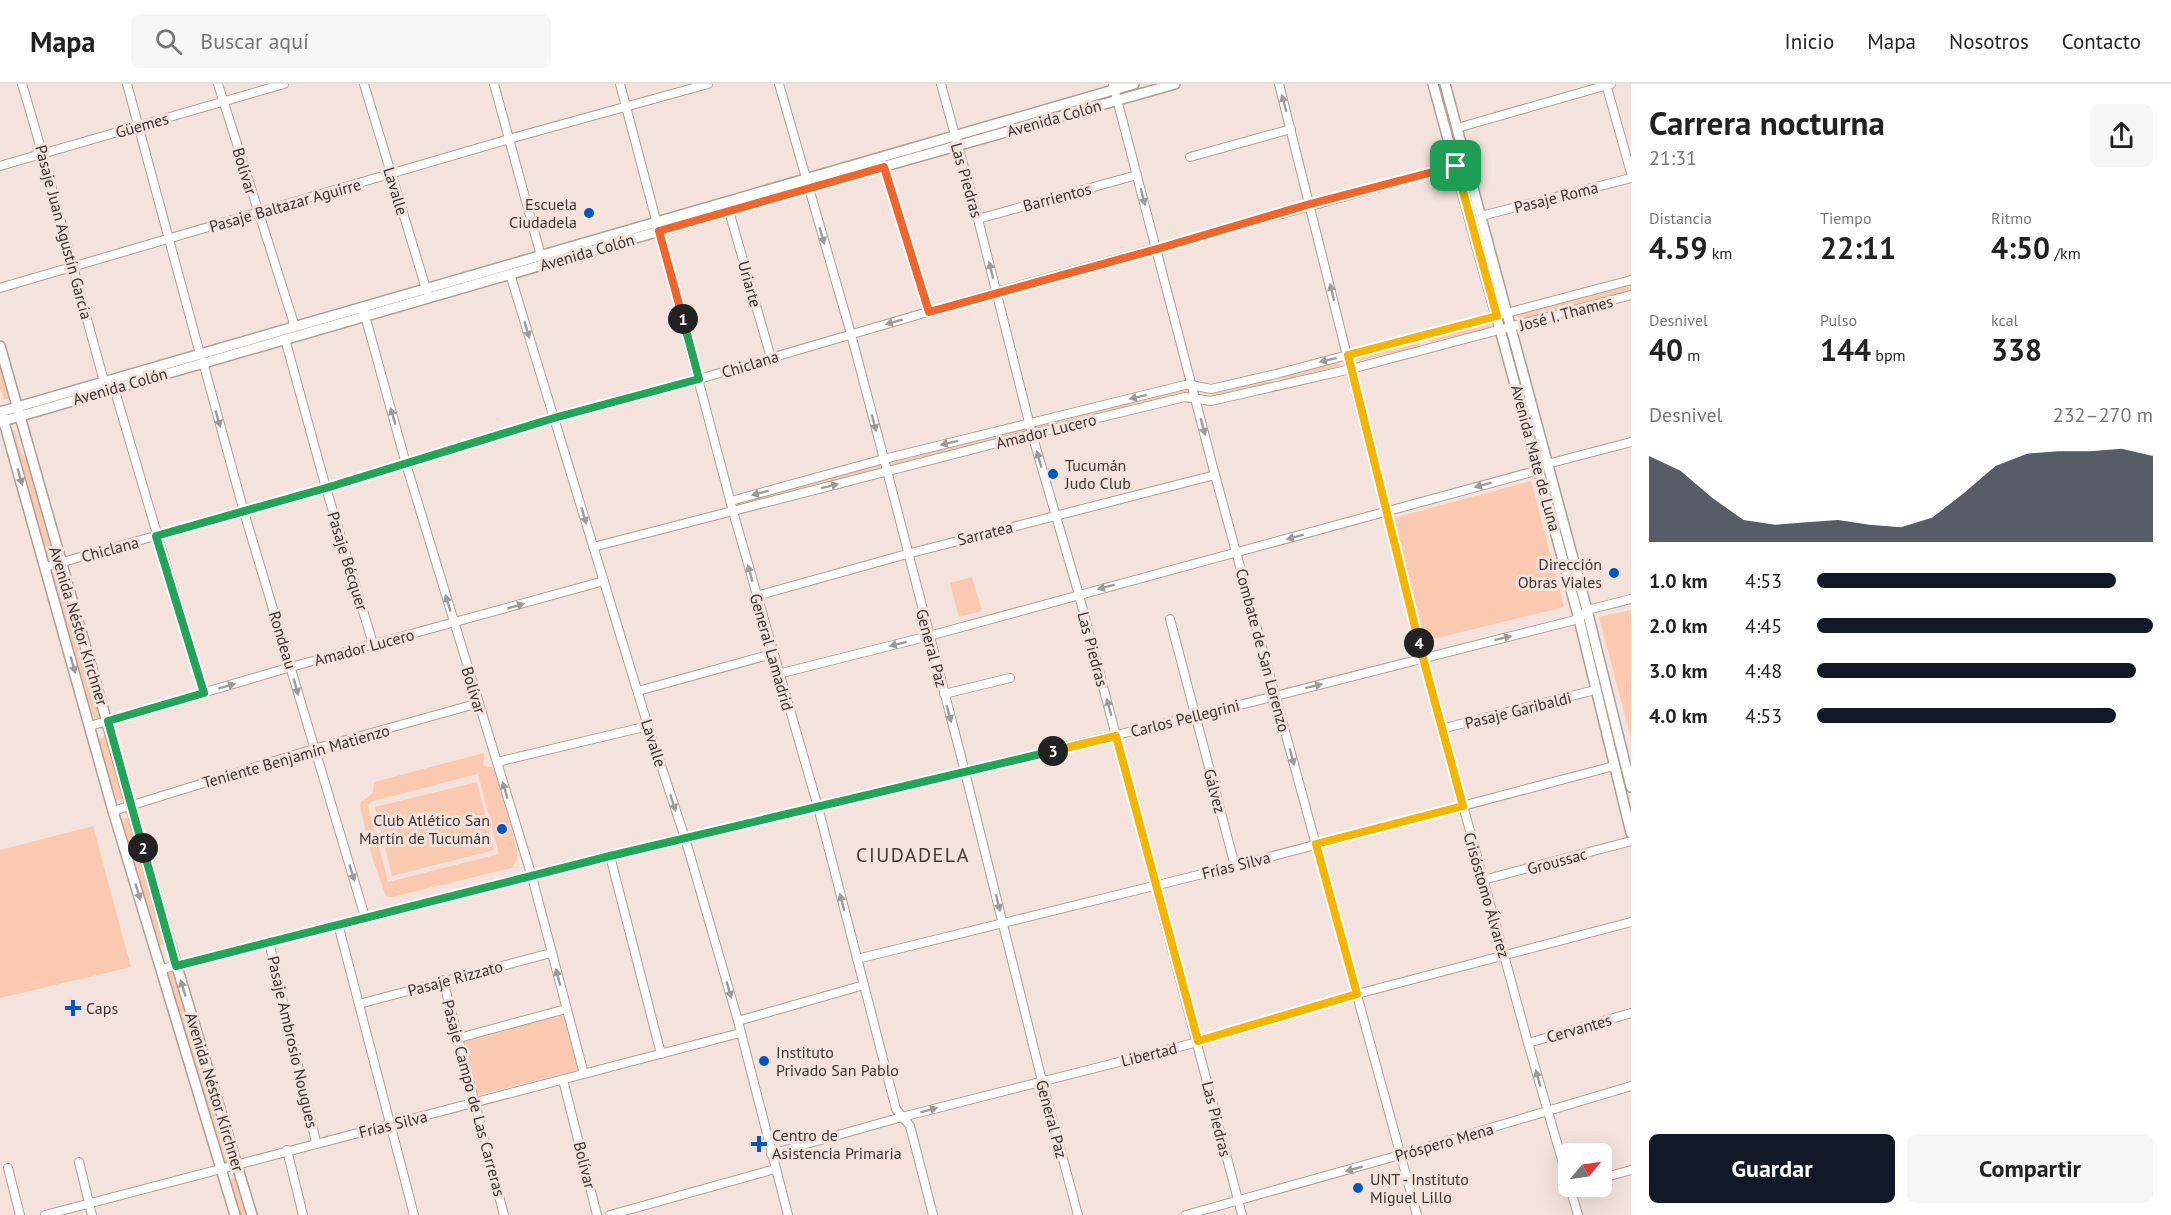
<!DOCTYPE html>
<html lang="es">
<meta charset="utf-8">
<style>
:root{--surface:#fff;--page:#f6f6f6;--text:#222;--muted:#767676;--line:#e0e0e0;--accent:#111827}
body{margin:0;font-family:"PT Sans",sans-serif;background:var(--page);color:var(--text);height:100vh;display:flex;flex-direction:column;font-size:22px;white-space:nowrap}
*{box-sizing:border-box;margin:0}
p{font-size:20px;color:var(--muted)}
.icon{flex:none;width:33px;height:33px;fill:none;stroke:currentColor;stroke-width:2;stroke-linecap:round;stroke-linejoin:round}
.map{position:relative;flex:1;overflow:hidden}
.sheet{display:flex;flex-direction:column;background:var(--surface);width:540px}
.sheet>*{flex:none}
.needle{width:39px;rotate:61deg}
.fabs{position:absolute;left:1558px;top:1059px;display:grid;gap:12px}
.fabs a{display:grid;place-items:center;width:54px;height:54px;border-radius:9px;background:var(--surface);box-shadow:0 6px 24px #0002;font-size:30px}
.pin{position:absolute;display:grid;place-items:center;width:51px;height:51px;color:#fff;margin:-26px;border-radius:12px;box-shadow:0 3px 9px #0006}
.km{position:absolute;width:30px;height:30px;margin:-15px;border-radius:50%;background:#222;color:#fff;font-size:16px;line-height:30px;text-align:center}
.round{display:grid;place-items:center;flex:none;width:63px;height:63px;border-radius:9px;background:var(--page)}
.summary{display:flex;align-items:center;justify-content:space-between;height:102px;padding:0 18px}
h1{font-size:33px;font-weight:700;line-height:45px}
.figures{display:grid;grid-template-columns:repeat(3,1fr);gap:9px;height:102px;padding:6px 18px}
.figures div{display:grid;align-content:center}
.figures b{font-size:30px;font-weight:700}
.figures small{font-size:16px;font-weight:400}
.figures p{font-size:16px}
.chart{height:168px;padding:12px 18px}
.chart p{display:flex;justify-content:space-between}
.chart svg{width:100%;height:108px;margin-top:6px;fill:var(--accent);opacity:.7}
.button{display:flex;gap:12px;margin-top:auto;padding:12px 18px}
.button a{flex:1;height:69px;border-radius:9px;background:var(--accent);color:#fff;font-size:24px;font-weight:700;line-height:69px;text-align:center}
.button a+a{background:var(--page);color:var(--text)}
ul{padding:0 18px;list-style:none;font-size:20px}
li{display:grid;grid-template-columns:96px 72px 1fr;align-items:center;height:45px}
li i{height:15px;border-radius:8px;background:var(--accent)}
header{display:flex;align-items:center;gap:36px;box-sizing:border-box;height:84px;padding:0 30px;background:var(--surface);border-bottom:2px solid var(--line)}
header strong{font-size:28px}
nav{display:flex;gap:33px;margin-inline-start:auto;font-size:21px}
.search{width:420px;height:54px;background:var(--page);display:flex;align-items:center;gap:15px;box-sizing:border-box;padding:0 21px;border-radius:9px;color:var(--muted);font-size:22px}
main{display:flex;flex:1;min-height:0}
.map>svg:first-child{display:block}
.green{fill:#fbc9b0;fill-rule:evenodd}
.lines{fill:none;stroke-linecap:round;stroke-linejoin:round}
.minor-casing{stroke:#ad9f97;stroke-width:10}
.major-casing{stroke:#ad9f97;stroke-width:12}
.minor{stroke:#fff;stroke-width:8}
.major{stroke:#fff;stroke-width:9}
.oneway{fill:#9d9a98}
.split-1-casing{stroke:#fff;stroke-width:12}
.split-2-casing{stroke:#fff;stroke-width:12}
.split-3-casing{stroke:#fff;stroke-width:12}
.split-4-casing{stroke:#fff;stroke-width:12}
.split-5-casing{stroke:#fff;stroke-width:12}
.split-1{stroke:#f0652b;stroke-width:8}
.split-2{stroke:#22a559;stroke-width:8}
.split-3{stroke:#22a559;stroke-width:8}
.split-4{stroke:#f5b400;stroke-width:8}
.split-5{stroke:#f5b400;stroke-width:8}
.poi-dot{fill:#0456c0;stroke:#f3e3dc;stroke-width:2}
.labels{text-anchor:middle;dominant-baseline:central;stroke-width:6;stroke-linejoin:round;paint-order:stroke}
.street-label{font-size:16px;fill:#3b3532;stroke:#f3e3dc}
.poi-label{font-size:16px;fill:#3b3532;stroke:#f3e3dc;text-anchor:start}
.quarter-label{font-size:20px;letter-spacing:1.5px;fill:#443832;stroke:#f3e3dc}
</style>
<header>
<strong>Mapa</strong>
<div class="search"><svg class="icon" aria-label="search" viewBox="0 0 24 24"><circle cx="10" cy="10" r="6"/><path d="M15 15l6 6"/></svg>Buscar aquí</div>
<nav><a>Inicio</a><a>Mapa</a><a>Nosotros</a><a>Contacto</a></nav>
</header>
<main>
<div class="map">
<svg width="1631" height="1131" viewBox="0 0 1631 1131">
<rect width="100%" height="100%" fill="#f3e3dc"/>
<g class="green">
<path d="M1631,200V207L1519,238L1517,230Z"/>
<path d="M1489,238L1490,244L1430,258L1429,255Z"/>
<path d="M1419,257L1420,262L1358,277L1357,273Z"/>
<path d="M0,276L10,314L4,316L0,304Z"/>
<path d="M1339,278L1340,282L1282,297V292Z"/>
<path d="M1271,295L1272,300L1212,315L1211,310Z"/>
<path d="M1189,304L1191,310L1035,346V341Z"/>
<path d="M1028,343L1029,348L889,384L887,377Z"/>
<path d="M15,346L21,368L26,374L53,471L47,472L10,348Z"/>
<path d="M881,379L883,385L736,423L735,418Z"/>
<path d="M1531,397L1564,523L1425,557L1394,434Z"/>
<path d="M59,485L102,634L94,635L51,487Z"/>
<path d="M972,493L982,527L959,533L950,499Z"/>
<path d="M1631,526V654L1599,533Z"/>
<path d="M106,653L123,715L116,717L98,655Z"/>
<path d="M484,669L483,682L492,683L496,687L517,767C518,774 517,779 511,784L392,813L386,812L372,773L360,722L361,718L373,709L374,698ZM478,690L499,770L388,798L368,721L373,717Z"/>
<path d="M477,698L494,766L392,792L375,723Z"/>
<path d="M130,733L166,859L159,862L121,735Z"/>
<path d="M93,742L131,883L0,914V766Z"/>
<path d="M173,887L186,933L190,938L232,1078L222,1081L167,889Z"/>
<path d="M564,931L578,986L478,1011L464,958Z"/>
<path d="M235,1094L246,1131H237L227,1096Z"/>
</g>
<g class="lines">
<defs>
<g id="minor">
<path d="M22,0C52,98 76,198 104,297"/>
<path d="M127,0L200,270"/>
<path d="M218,0L295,243"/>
<path d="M364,0L427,208"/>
<path d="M494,0L541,172"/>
<path d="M620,0L734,431L818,723L896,1025L910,1042L933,1131"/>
<path d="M779,0L851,250L884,375L965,688L1042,997L1078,1131"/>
<path d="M941,0L978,135L1032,350L1079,511L1242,1131"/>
<path d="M1113,0L1215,391L1417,1131"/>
<path d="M1279,0L1423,575L1528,959L1578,1131"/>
<path d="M1606,0L1631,89"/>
<path d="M1457,44L1611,0"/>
<path d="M1190,73L1291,45"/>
<path d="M0,82L284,0"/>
<path d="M884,83L929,228"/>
<path d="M729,127L771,274"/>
<path d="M1481,132L1631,94"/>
<path d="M978,135L1137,91"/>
<path d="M510,190L648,642L685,754L738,937L788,1131"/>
<path d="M0,204L509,55L708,0"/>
<path d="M364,228L406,380L532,793L584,990"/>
<path d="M285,255L326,404L373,560"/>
<path d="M203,278L244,428L365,833"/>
<path d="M114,304L204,609"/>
<path d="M1547,380L1631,358"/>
<path d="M731,417L884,375L1185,301H1191L1211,305L1276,290L1631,196"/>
<path d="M593,463L1032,350L1185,313L1211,317L1351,285L1631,211"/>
<path d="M45,483L326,404L554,334L699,295L996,208L1456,82"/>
<path d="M756,512L907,470L1215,391"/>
<path d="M1170,535L1235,782"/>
<path d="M778,590L929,552L1539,386"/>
<path d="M638,607L772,570"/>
<path d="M944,610L1010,594"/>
<path d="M90,642L291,583L604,497"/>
<path d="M1441,645L1595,606"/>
<path d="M497,678L648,642"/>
<path d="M113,727L314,665L479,619"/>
<path d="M610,772L661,970"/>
<path d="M1483,796L1631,757"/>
<path d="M338,840L414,1131"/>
<path d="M269,858L316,1058"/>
<path d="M857,875L1235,782L1614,682"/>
<path d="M162,885L610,772L1196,632L1579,535L1587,526L1631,515"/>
<path d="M443,896L504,1131"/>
<path d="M359,920L551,869"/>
<path d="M738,937L864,901"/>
<path d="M459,954L566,925"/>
<path d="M1528,959L1631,929"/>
<path d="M563,996L597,1131"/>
<path d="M287,1066L303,1131"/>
<path d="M771,1070L902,1033L1198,958L1357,910L1631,838"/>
<path d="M79,1078L92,1131"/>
<path d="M8,1084L20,1131"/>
<path d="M1602,1094L1631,1086"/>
<path d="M45,1131L740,949"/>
<path d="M610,1131L775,1085"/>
<path d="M1186,1131L1400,1071L1631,1002"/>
</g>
<g id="major">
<path d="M1433,0L1579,535L1631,749"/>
<path d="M1445,0L1587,526L1631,703"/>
<path d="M0,262L168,853L252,1131"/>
<path d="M0,328L1134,0"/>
<path d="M2,331L113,727L235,1131"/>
<path d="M0,338L808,104L1175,0"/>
</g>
</defs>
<use href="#minor" class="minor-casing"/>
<use href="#major" class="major-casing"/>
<use href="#minor" class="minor"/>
<use href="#major" class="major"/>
</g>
<defs><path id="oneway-solid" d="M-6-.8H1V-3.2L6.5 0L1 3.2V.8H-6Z" transform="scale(1.5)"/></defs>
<g class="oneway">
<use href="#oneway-solid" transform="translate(1284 19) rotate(-105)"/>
<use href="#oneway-solid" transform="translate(1143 113) rotate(75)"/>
<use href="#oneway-solid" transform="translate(822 152) rotate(74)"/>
<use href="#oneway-solid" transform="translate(991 186) rotate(-104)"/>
<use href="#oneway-solid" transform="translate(1332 208) rotate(-104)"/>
<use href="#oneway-solid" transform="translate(894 238) rotate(164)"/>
<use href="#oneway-solid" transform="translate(527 246) rotate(73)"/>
<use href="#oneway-solid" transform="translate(1328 276) rotate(166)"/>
<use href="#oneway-solid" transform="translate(1138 313) rotate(166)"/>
<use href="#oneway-solid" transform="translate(393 332) rotate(-106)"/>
<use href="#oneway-solid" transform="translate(218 335) rotate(74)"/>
<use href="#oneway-solid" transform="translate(874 339) rotate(75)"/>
<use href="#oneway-solid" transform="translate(1203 343) rotate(75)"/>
<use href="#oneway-solid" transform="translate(949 359) rotate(166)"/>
<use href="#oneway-solid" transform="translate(1039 375) rotate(-106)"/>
<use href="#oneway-solid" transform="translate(20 393) rotate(74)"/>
<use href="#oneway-solid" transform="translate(1483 401) rotate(165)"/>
<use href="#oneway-solid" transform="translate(830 402) rotate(-14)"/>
<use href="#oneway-solid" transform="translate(760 409) rotate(165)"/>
<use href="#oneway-solid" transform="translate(584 432) rotate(73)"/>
<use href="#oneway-solid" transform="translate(1295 453) rotate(165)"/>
<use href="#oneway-solid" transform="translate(750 489) rotate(-106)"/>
<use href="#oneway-solid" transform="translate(1106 503) rotate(165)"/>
<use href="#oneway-solid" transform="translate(448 519) rotate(-107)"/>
<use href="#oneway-solid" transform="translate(516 522) rotate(-16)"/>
<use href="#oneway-solid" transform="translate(1503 554) rotate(-14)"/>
<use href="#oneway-solid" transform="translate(898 560) rotate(166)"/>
<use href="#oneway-solid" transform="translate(73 581) rotate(74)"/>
<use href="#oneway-solid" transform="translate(227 602) rotate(-17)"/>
<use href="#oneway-solid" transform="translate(1314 602) rotate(-14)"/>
<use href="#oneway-solid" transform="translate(296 603) rotate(74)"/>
<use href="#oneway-solid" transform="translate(1109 623) rotate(-105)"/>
<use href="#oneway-solid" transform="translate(949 630) rotate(75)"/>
<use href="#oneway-solid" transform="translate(1292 673) rotate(75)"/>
<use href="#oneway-solid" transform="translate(505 706) rotate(-107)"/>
<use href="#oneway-solid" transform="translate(673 719) rotate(72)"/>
<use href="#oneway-solid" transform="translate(352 789) rotate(73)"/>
<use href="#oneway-solid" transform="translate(138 808) rotate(73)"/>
<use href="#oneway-solid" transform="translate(842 818) rotate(-105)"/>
<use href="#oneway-solid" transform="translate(998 819) rotate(76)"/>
<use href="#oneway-solid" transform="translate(558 893) rotate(-105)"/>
<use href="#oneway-solid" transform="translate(183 904) rotate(-107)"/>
<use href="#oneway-solid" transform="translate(729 906) rotate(74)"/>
<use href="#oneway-solid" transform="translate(1538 994) rotate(-106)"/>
<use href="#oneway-solid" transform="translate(929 1026) rotate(-15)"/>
<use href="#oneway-solid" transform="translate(1354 1085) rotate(164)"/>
</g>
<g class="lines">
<defs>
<path id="split-1" d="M683,235L659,147L884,83L929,228L1157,165L1310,120L1456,82"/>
<path id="split-2" d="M143,764L108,637L204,609L156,452L326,404L554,334L699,295L683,235"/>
<path id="split-3" d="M143,764L176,882L610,772L1053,667"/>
<path id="split-4" d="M1053,667L1116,652L1198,957L1357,910L1316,760L1463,722L1419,559"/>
<path id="split-5" d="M1419,559L1348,271L1497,232L1456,82"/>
</defs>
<use href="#split-1" class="split-1-casing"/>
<use href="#split-2" class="split-2-casing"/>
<use href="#split-3" class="split-3-casing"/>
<use href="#split-4" class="split-4-casing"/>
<use href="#split-5" class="split-5-casing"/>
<use href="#split-1" class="split-1"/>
<use href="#split-2" class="split-2"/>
<use href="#split-3" class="split-3"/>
<use href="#split-4" class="split-4"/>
<use href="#split-5" class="split-5"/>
</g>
<g class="poi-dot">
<circle cx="589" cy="129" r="6"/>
<circle cx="1053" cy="390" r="6"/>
<circle cx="1614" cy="489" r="6"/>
<circle cx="502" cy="745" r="6"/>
<path d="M70 915h6v6h6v6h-6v6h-6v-6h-6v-6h6z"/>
<circle cx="764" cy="977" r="6"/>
<path d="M756 1051h6v6h6v6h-6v6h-6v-6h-6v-6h6z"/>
<circle cx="1358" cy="1104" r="6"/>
</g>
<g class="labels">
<g class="street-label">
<text transform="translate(1054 34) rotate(-16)">Avenida Colón</text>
<text transform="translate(142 41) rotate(-16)">Güemes</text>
<text transform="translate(245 87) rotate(73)">Bolívar</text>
<text transform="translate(967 96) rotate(74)">Las Piedras</text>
<text transform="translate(396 107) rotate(73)">Lavalle</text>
<text transform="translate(1057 113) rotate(-15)">Barrientos</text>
<text transform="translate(1556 113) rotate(-14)">Pasaje Roma</text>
<text transform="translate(285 121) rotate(-16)">Pasaje Baltazar Aguirre</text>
<text transform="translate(64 148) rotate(75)">Pasaje Juan Agustín García</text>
<text transform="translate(587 168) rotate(-16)">Avenida Colón</text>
<text transform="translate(750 200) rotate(74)">Uriarte</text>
<text transform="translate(1566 229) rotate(-15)">José I. Thames</text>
<text transform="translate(750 280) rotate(-17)">Chiclana</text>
<text transform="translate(120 302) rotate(-16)">Avenida Colón</text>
<text transform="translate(1046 347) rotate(-14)">Amador Lucero</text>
<text transform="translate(1536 374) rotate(75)">Avenida Mate de Luna</text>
<text transform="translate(985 449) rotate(-14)">Sarratea</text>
<text transform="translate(110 465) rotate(-15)">Chiclana</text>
<text transform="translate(348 477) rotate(73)">Pasaje Bécquer</text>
<text transform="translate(79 542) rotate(73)">Avenida Néstor Kirchner</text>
<text transform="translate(283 556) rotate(73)">Rondeau</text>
<text transform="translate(364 563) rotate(-15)">Amador Lucero</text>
<text transform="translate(932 564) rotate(75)">General Paz</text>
<text transform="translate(1093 565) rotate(75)">Las Piedras</text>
<text transform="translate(1263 566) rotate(75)">Combate de San Lorenzo</text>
<text transform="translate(772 568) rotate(74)">General Lamadrid</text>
<text transform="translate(474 606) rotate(73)">Bolívar</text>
<text transform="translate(1518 626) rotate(-14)">Pasaje Garibaldi</text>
<text transform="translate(1185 634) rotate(-14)">Carlos Pellegrini</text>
<text transform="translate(654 659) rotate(72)">Lavalle</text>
<text transform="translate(296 672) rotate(-16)">Teniente Benjamín Matienzo</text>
<text transform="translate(1215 707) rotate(75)">Gálvez</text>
<text transform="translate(1557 777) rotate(-15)">Groussac</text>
<text transform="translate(1236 781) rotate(-14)">Frías Silva</text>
<text transform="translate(1487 811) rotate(74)">Crisóstomo Álvarez</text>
<text transform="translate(455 894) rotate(-15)">Pasaje Rizzato</text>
<text transform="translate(1579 944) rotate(-16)">Cervantes</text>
<text transform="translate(293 958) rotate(77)">Pasaje Ambrosio Nougues</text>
<text transform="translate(1149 970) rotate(-14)">Libertad</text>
<text transform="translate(215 1008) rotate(73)">Avenida Néstor Kirchner</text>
<text transform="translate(474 1014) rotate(75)">Pasaje Campo de Las Carreras</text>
<text transform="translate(1052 1035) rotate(75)">General Paz</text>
<text transform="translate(1217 1035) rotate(76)">Las Piedras</text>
<text transform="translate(393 1040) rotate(-14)">Frías Silva</text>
<text transform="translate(1444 1058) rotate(-16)">Próspero Mena</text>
<text transform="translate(585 1081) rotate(76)">Bolívar</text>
</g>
<g class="poi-label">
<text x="577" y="120" text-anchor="end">Escuela<tspan x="577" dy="18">Ciudadela</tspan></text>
<text x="1065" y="381">Tucumán<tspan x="1065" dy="18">Judo Club</tspan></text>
<text x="1602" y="480" text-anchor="end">Dirección<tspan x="1602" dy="18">Obras Viales</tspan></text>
<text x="490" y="736" text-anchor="end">Club Atlético San<tspan x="490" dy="18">Martín de Tucumán</tspan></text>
<text x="86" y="924">Caps</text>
<text x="776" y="968">Instituto<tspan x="776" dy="18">Privado San Pablo</tspan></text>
<text x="772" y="1051">Centro de<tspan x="772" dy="18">Asistencia Primaria</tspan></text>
<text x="1370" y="1095">UNT - Instituto<tspan x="1370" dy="18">Miguel Lillo</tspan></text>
</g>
<g class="quarter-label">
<text x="913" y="771">CIUDADELA</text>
</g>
</g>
</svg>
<div class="fabs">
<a><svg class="needle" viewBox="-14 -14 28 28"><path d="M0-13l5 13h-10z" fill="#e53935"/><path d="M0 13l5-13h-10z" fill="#767676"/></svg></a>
</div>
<div class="pin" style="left:1456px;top:82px;background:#1e9e55"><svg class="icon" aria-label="arrive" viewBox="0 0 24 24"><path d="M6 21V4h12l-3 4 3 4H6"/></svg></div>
<b class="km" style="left:683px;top:235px">1</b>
<b class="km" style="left:143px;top:764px">2</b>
<b class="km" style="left:1053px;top:667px">3</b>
<b class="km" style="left:1419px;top:559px">4</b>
</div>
<section class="sheet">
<div class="summary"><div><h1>Carrera nocturna</h1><p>21:31</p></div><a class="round"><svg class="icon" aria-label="share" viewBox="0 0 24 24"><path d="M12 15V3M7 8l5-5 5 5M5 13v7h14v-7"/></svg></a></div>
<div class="figures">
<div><p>Distancia</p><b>4.59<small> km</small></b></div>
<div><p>Tiempo</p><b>22:11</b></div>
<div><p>Ritmo</p><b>4:50<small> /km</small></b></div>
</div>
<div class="figures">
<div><p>Desnivel</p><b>40<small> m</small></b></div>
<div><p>Pulso</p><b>144<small> bpm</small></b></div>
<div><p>kcal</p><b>338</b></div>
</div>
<div class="chart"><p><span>Desnivel</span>232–270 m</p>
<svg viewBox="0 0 160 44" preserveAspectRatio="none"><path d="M0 44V9L10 15L20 26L30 35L40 37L50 36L60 35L70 37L80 38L90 34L100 24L110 13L120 8L130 7L140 7L150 6L160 9V44z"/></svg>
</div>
<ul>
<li><b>1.0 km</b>4:53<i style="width:89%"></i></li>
<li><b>2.0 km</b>4:45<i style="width:100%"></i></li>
<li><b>3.0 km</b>4:48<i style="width:95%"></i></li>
<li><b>4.0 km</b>4:53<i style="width:89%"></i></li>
</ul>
<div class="button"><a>Guardar</a><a>Compartir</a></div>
</section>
</main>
